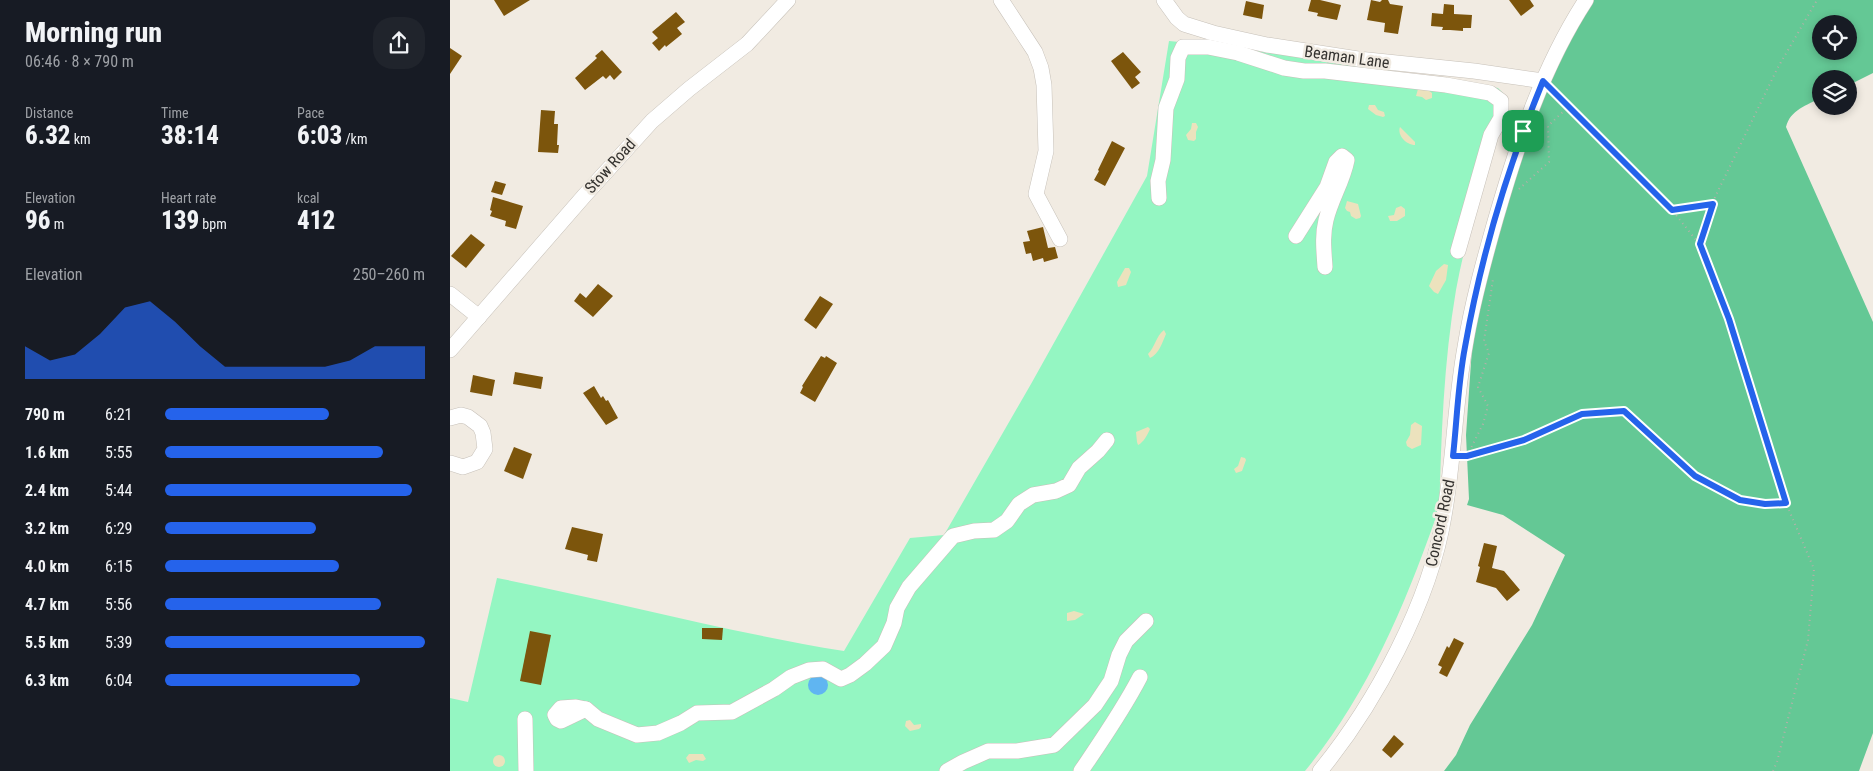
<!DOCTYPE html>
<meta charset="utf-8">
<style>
:root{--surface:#171b24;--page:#20242c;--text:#f1f3f6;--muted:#9ea1a6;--accent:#2563eb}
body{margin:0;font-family:"Roboto Condensed",sans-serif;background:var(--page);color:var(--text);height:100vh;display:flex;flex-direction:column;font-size:19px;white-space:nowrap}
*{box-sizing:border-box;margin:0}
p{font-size:16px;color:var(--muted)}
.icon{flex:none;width:28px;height:28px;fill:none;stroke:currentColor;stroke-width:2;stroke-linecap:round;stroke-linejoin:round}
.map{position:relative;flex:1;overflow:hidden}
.details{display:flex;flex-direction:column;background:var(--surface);width:450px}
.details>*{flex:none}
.fabs{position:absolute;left:1362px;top:15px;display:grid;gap:10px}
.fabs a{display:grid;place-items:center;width:45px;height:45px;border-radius:50%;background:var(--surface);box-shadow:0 2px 8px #0003;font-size:25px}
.pin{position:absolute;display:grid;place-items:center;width:42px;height:42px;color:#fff;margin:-21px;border-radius:10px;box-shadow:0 2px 8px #0006}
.round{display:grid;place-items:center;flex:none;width:52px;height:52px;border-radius:20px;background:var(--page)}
.head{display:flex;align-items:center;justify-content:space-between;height:85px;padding:0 25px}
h1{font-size:28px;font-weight:800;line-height:38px}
.stats{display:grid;grid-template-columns:repeat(3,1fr);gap:8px;height:85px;padding:5px 25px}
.stats div{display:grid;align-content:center}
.stats b{font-size:25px;font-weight:800}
.stats small{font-size:14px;font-weight:400}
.stats p{font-size:14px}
.chart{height:140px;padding:10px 25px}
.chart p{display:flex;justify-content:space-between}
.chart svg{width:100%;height:90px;margin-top:5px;fill:var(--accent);opacity:.7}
ul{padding:0 25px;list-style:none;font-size:16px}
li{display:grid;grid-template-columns:80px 60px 1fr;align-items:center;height:38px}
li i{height:12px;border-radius:6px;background:var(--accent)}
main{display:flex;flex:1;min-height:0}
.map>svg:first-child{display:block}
.green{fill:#94f6c2}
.forest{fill:#64c895;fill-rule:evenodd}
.sand{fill:#ece2bd}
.water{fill:#60b5f1}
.building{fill:#7c550c}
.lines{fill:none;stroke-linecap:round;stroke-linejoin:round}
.minor-casing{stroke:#c7c1b9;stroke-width:16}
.path{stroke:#b4b0a9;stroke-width:2;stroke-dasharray:1 4;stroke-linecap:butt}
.minor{stroke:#fff;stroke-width:15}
.route-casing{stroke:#fff;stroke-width:10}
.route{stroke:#2563eb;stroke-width:6}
.labels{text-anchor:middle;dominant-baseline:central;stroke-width:5;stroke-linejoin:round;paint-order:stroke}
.street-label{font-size:16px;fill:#34322f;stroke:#f1ebe2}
</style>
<main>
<section class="details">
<div class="head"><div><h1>Morning run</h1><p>06:46 · 8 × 790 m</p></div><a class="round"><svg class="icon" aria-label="share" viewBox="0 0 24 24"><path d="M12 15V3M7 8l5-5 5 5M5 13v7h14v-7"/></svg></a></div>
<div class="stats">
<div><p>Distance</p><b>6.32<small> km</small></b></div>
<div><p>Time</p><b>38:14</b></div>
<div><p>Pace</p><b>6:03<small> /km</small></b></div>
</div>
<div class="stats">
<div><p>Elevation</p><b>96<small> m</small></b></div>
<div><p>Heart rate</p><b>139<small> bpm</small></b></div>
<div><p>kcal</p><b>412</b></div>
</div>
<div class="chart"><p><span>Elevation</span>250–260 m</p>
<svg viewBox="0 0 160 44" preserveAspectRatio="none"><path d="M0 44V28L10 35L20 32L30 22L40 9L50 6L60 16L70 28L80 38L90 38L100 38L110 38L120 38L130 35L140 28L150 28L160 28V44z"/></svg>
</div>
<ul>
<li><b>790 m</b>6:21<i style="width:63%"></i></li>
<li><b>1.6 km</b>5:55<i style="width:84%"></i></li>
<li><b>2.4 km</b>5:44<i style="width:95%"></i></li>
<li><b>3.2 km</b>6:29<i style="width:58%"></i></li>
<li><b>4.0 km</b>6:15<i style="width:67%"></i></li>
<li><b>4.7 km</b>5:56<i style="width:83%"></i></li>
<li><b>5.5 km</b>5:39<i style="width:100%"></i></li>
<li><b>6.3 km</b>6:04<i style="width:75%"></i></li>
</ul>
</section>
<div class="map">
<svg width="1423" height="771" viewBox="0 0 1423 771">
<rect width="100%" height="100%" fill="#f1ebe2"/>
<path class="green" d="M719,41L781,47L1020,83L1048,88L1055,95C1041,161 1018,224 1006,290C993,366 991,444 989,521L985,520C953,610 916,697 855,771H0V698L18,702L47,578C163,601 277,632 394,651L460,538L494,535L581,384L697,176Z"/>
<path class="forest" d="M1139,0H1423V73L1399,85V79H1371V98C1357,105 1340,110 1336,127L1423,322V733L1409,771H994L1006,755L1020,725L1082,625L1115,555L1053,515L1017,505L1019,499L1016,435L1024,319L1077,132ZM1371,24H1399V51H1371Z"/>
<g class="sand">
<path d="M968,89L978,90L982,93V98L976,100L972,97L966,96Z"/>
<path d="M919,105H925L928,110L934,112L935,116L933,117L926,115L918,109Z"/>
<path d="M742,123H746L748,127L746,132V139L744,141L738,140L736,135L741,129Z"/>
<path d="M950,127L965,142V145C956,145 947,135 950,127Z"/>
<path d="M897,201L908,204L911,216L910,218L906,219L901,216L900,212L897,211L895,208Z"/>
<path d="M951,206L955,209V216L947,221H940L938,216L944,215L946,208Z"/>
<path d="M994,264L998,265L996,280L988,294L984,292L979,286L986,271Z"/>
<path d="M675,268H679L681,272L676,285L668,287L667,282Z"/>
<path d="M714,330L716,334C712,343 709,354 700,358L698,354C705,347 706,336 714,330Z"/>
<path d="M965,422L972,426L971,445L962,449L957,446L956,442L960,435L961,425Z"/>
<path d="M698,427L700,429C698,434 693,443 688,445L687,442L686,432Z"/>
<path d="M791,457L795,458L796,460L792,471L786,473L784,469L788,466Z"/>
<path d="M624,611L634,614L625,620L617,621V613Z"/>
<path d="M460,720L464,725L471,724V727L469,729L460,731L455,726L456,721Z"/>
<path d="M239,754H253L256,759L253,761L246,760L239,763L236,758Z"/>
<circle cx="49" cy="761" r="6"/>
</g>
<circle class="water" cx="368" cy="685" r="10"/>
<g class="building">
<path d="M44,0H80L54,16Z"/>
<path d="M861,0H870L891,5L887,20L867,16L868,13L858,11Z"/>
<path d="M921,0L930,2L932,0H938L940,4L953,6L948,34L934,32L935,23L917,20Z"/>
<path d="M1059,0H1080L1084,6L1071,16Z"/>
<path d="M796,1L814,5L812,19L793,15Z"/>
<path d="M994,4L1004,5V14L1022,15L1021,28H1013V31L1000,30H992L993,27L981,26L982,13L993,14Z"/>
<path d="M226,12L235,22L227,28L232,34L216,47L215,45L209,51L202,43L208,38L202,32Z"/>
<path d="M0,48L12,56L0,74Z"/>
<path d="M152,50L172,72L164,80L160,75L156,79L153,76L135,90L125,78L147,58L145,56Z"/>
<path d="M673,52L691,72L685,77L690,83L682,89L661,61Z"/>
<path d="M91,110L105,111L104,124H108L107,145H109L108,153L88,152Z"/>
<path d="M662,141L675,148L655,186L644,180L649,171L648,170Z"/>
<path d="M45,181L56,184L52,195L41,192Z"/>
<path d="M43,197L73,206L66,229L55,226L56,221L40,216L42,211L40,210Z"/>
<path d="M593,227L598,248L605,247L608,258L594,262L593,258L583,261L581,253L576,254L573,242L580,241L577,231Z"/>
<path d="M21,234L35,245L16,268L1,256Z"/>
<path d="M148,284L163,296L143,317L124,301L130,293L136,298Z"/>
<path d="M370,296L383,304L366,329L354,320Z"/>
<path d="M371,356L375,358L376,356L387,363L365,402L350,393L353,387L352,386Z"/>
<path d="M65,372L93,377L91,389L63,384Z"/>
<path d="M23,375L45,380L42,396L20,392Z"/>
<path d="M144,386L151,398L153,396L156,401L158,400L168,418L156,425L133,393Z"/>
<path d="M64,447L82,454L73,479L54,471Z"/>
<path d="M122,527L153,534L147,562L137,560L138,555L115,549Z"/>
<path d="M1034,543L1047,546L1042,568L1054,571L1070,590L1057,601L1046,588L1026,582L1030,567L1028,566Z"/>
<path d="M252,628H273L272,640L252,639Z"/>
<path d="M80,631L101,635L91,685L70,681Z"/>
<path d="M1004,638L1014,643L997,677L989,673L992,667L988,665L997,646L999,648Z"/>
<path d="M944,735L954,744L941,758L932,750Z"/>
</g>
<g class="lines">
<defs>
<g id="minor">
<path d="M551,0L585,52L591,68L594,85L596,151L586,194L610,239"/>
<path d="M714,0L727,18L734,24L763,33L817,45L908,59L1024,71L1093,81"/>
<path d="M709,198L708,181L713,160L716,108L727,79L728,58L733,47H758L788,53L834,68L854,71H875L996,85L1040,93L1051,101V118L1041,135L1008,251"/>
<path d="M846,236L877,187L886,162L892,156L897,160C893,181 881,199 876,220C872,236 874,251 875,267"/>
<path d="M0,294L29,317"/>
<path d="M0,350L134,196L202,121L239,89L297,44L338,0"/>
<path d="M0,418L11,415L18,417L30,426L33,433L35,449L27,462L13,467L0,463"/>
<path d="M126,707L136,709L111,721L107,719L105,715L111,708Z"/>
<path d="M136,709L148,719L187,735L208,733L231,723L247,713L282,712L324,689L341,677L359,670L373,669L391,679L400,675L415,664L434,646L444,623L447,608L459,587L503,536L524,531L544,530L557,521L569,504L583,495L606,491L619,485L629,468L648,451L657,440"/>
<path d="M75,719L76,771"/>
<path d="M497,771L513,762L538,751H567L604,745L645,705L661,681L669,655L676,641L696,621"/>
<path d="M631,771C652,740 673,710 690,677"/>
<path d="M870,771C925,704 980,602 994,516C1004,460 1005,402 1015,347C1022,303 1034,260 1046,218C1068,142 1093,66 1136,0"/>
</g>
</defs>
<use href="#minor" class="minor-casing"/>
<g class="path">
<path d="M1103,91L1222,210L1250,245"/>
<path d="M1069,189L1099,162L1098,126L1118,107"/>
<path d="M1223,210L1263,204"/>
<path d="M1017,456L1033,424L1038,406L1028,387L1039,353L1034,341L1043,279"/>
<path d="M1018,456L1074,440L1132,414L1174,411L1245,476L1290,500L1315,504L1336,503"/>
<path d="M1323,771L1327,762L1358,640L1364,569L1336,503L1279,319L1250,245L1265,197L1327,69L1367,0"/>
</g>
<use href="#minor" class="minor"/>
</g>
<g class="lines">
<defs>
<path id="route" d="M1093,81L1222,210L1263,204L1250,244L1279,319L1336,503L1315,504L1290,500L1245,476L1174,411L1132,414L1074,440L1017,456H1003C1007,420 1008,383 1015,347C1031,257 1058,166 1093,81Z"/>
</defs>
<use href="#route" class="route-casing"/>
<use href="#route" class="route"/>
</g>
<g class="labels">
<g class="street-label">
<text transform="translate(897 57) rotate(8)">Beaman Lane</text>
<text transform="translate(160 166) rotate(-48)">Stow Road</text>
<text transform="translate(990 523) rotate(-78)">Concord Road</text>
</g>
</g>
</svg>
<div class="fabs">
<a><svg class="icon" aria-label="locate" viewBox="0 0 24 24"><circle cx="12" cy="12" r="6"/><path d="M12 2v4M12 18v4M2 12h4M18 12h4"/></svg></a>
<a><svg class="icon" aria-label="layers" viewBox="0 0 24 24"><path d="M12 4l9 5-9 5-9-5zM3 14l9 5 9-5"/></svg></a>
</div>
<div class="pin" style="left:1073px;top:131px;background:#1e9e55"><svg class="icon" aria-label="arrive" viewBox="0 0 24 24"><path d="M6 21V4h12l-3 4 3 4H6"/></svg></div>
</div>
</main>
